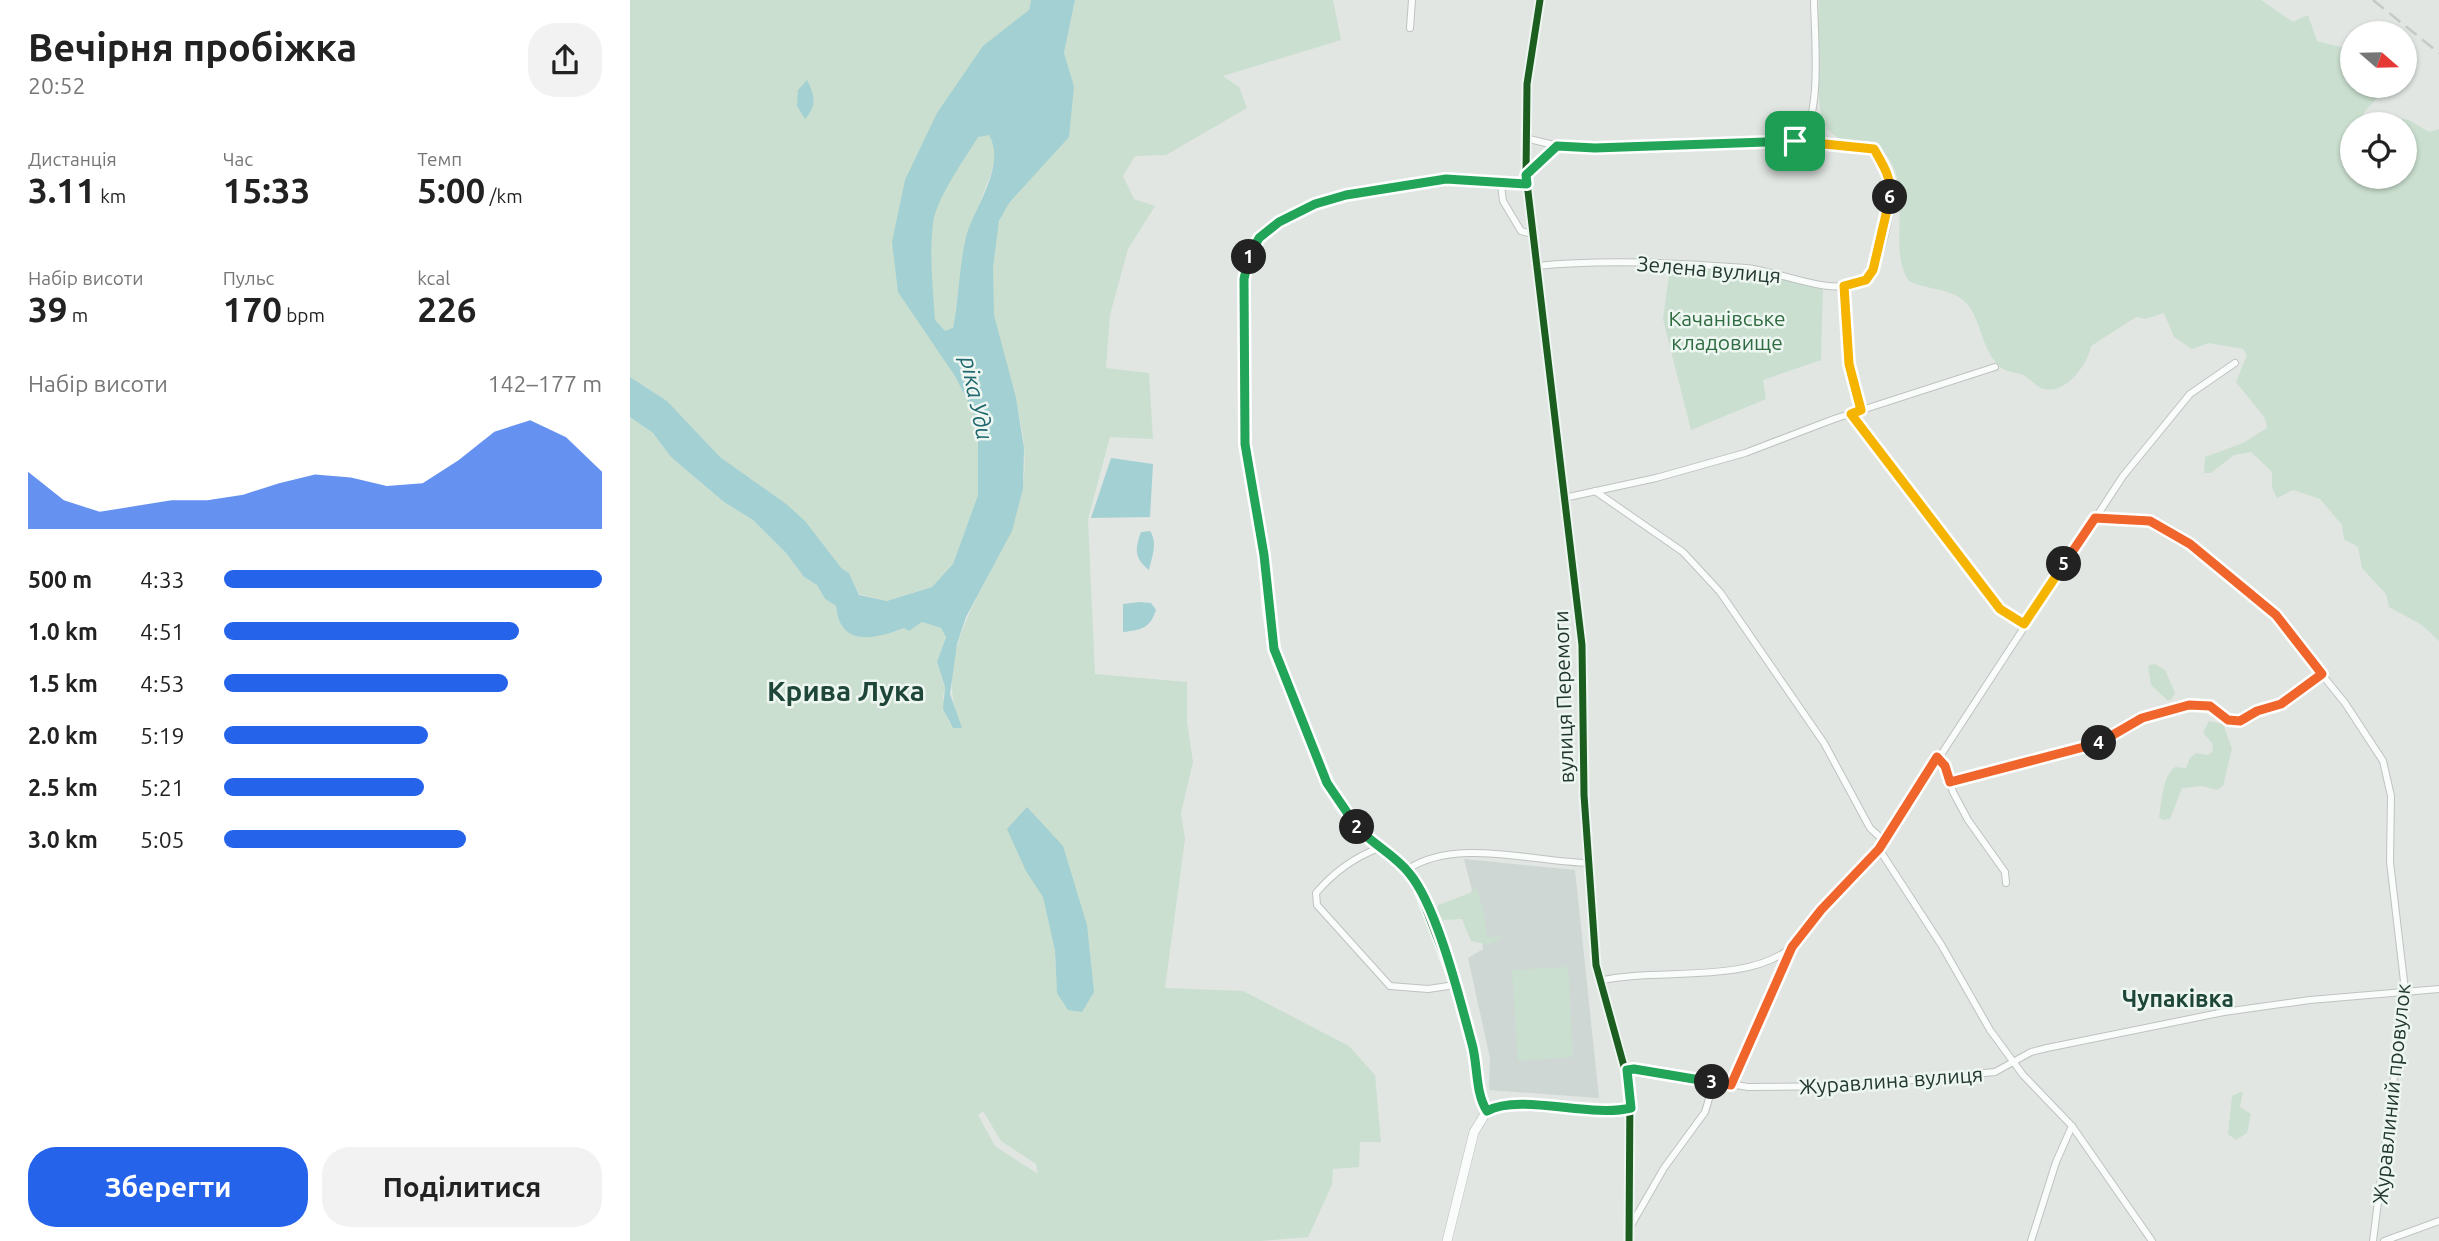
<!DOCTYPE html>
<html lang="uk">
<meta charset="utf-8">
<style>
:root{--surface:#fff;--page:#f2f2f2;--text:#222;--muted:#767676;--accent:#2563eb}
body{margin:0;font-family:Ubuntu,sans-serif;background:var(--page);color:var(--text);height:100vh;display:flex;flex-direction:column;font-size:26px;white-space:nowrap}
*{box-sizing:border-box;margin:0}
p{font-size:23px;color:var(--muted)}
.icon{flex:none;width:38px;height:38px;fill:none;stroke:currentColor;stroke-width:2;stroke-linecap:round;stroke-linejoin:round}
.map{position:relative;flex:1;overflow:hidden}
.side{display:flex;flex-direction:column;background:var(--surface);width:630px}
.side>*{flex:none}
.needle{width:46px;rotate:110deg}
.buttons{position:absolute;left:1710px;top:21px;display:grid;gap:14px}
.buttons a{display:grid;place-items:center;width:77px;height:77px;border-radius:50%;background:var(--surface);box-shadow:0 2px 5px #0004;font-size:35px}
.pin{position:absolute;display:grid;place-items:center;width:60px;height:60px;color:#fff;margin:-30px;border-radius:14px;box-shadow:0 4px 10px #0006}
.km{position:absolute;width:35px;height:35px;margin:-18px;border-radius:50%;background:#222;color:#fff;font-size:19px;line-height:35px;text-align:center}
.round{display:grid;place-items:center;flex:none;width:74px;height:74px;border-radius:28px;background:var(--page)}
.overview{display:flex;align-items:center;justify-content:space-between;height:119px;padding:0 28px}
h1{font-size:38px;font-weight:600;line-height:52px}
.figures{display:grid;grid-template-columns:repeat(3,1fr);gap:10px;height:119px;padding:7px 28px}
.figures div{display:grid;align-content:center}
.figures b{font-size:35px;font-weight:600}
.figures small{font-size:19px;font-weight:400}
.figures p{font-size:19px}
.chart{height:196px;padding:14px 28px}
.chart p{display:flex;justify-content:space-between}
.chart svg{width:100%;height:126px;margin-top:7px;fill:var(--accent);opacity:.7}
.primary-button{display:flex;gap:14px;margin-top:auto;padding:14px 28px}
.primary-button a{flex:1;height:80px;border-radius:28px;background:var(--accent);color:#fff;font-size:28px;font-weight:600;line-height:80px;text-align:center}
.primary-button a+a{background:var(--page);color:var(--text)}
ul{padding:0 28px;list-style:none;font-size:23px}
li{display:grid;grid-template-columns:112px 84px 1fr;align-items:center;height:52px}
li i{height:18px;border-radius:9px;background:var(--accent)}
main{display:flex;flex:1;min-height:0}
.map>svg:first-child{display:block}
.built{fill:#ced7d3}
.green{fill:#cadfcf;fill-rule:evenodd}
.water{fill:#a3d0d2;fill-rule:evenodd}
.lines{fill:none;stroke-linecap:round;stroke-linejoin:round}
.street-casing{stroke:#bec3c0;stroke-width:8}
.secondary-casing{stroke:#bdc3c0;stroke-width:10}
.street{stroke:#fafbfb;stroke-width:6}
.secondary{stroke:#fafbfb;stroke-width:9}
.rail{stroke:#c5c9c7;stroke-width:2.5;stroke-dasharray:14 7;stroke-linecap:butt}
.cycleway-casing{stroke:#eef6f1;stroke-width:11}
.cycleway{stroke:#1b5e20;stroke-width:7}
.split-1-casing{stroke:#fff;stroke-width:14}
.split-2-casing{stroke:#fff;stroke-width:14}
.split-3-casing{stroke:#fff;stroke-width:14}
.split-4-casing{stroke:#fff;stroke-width:14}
.split-5-casing{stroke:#fff;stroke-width:14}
.split-6-casing{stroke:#fff;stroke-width:14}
.split-7-casing{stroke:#fff;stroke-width:14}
.split-1{stroke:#22a559;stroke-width:9}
.split-2{stroke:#22a559;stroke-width:9}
.split-3{stroke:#22a559;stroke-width:9}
.split-4{stroke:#f0652b;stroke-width:9}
.split-5{stroke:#f0652b;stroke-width:9}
.split-6{stroke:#f5b400;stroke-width:9}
.split-7{stroke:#f5b400;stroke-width:9}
.labels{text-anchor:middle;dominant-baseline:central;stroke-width:5;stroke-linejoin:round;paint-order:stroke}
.street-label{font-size:21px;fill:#21372f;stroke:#eef6f1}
.park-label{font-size:21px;fill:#2e6b40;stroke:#eef6f1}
.water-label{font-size:23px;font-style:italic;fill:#1f676e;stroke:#eef6f1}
.neighbourhood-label{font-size:23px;font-weight:bold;fill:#1e473a;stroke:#eef6f1}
.district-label{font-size:28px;font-weight:bold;fill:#1e473a;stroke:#eef6f1}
</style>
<main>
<section class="side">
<div class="overview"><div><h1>Вечірня пробіжка</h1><p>20:52</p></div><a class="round"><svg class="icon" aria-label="share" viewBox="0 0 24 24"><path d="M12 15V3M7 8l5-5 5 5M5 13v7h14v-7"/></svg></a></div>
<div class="figures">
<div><p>Дистанція</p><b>3.11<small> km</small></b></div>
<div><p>Час</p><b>15:33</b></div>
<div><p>Темп</p><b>5:00<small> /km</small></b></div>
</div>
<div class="figures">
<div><p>Набір висоти</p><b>39<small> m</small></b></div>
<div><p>Пульс</p><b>170<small> bpm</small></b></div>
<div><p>kcal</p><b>226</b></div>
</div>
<div class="chart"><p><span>Набір висоти</span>142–177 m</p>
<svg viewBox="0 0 160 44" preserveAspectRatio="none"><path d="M0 44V24L10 34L20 38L30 36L40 34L50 34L60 32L70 28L80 25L90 26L100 29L110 28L120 20L130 10L140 6L150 12L160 24V44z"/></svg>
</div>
<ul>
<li><b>500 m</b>4:33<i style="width:100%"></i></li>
<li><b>1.0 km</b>4:51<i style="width:78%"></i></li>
<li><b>1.5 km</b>4:53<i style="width:75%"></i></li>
<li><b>2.0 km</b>5:19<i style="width:54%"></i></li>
<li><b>2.5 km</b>5:21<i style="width:53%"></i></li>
<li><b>3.0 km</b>5:05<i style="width:64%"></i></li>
</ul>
<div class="primary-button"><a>Зберегти</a><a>Поділитися</a></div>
</section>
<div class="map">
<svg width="1809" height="1241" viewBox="0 0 1809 1241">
<rect width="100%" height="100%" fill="#e1e6e3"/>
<path class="built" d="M834,859L945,870L969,1098L859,1090L860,1058L838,958L853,949L851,925Z"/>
<g class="green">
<path d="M0,0H401L362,171L336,238L323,328L325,376L343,412L348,443V495L323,564L302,587L257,601L229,594L219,573L212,570L155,503L90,457L37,401L0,377Z"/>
<path d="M445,0H703L711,40L593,76L609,87L617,108L536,155L505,156L493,176L504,199L525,206L498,249L480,315L476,368L519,373L523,439L480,437L458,519L465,674L557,682V722L563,762L551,813L555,839L535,988L613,991L719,1046L745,1075L751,1142H730L729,1167L703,1169L702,1185L678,1237L631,1241H0V417L23,433L41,457L94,502L123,520L156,553L174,577L187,585L195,599L206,606C210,648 246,638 274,628L279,631L292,622L311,628L316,636L307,663L315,687L313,697L319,723L331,728C295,639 376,575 392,491C404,430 373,374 364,315C360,288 360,247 370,220C375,206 385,192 393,179C410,148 427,117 444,86L434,53ZM413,897L452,1012L427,993L425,951ZM353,1111L371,1141L406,1164L408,1174L365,1146L348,1115Z"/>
<path d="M1189,0H1631L1663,22L1678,15L1687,41L1722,50V86H1755C1749,102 1731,107 1731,124H1722V177H1774V124H1762L1768,118L1779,120L1799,132L1809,129V641L1792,625L1759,607L1756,594L1732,568L1728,547L1714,539L1712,525L1690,499L1663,490L1647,498L1642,488V472L1621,452L1604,455L1581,473H1574L1575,457L1613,443L1637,428L1635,418L1606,382L1617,355L1613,349L1579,343L1562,349L1544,337L1534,313L1516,319L1506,317L1461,346C1459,362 1437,394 1415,389C1407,388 1401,379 1393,375C1385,372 1375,372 1369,366C1350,347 1351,316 1334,301C1320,288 1296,290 1279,281C1260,255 1277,206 1265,171C1250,128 1220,157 1197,128C1183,111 1188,25 1189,0Z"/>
<path d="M1040,268L1121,271L1193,287L1191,360L1133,380L1136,399L1061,430L1033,319Z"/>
<path d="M1525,664L1535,670L1545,693L1541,700H1537L1521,685L1518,666Z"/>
<path d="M1579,721L1593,724L1602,749L1593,786L1587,790L1572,786L1552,788L1540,819L1533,820L1529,817C1532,801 1532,777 1545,767L1556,768L1560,758L1566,753L1578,755L1583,751L1582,743L1573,733Z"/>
<path d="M846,887L854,912L857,937H873L860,945L841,941L832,919L813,920L807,910L808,905L840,893Z"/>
<path d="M938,967L943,1057L888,1061L882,970Z"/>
<path d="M1613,1091L1610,1107L1621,1114L1617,1133L1606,1140L1598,1134L1602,1096Z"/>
</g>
<g class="water">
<path d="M401,0H445L434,53L444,86L439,137L379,203L369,221L363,267L364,315L386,398L394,448L393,489L382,531L336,617L327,644L320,694L332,728H323L313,709L315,687L307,662L316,637L311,628L292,622L279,631L274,628C245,639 210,648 206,606L195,599L187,585L174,577L156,553L123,520L94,502L41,457L23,433L0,417V377L37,401L90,457L155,503L175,521L212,569L219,573L229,595L257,601L302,587L323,564L348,495V443L343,412L325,376L268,292L262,242L275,180L307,113L353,46L399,10ZM359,135C377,166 344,207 336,237C329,267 329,298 323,328L315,331L305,320C303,289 299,255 303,223C307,197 334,160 348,137Z"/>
<path d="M177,80C185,96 187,105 175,119L167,106L168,90Z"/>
<path d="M481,458L523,464L520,517L461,518Z"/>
<path d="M520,531C528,543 522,557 519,570C504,558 505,549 511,532Z"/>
<path d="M509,602L521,603L526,610C520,629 510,630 493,632V604Z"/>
<path d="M397,807L433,846L457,925L464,992L452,1012L438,1010L427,993L425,951L413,897L396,871L377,829Z"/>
</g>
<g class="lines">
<defs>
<g id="street">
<path d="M780,28L782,0"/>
<path d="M895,138L924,145L952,147L1165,141L1244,149C1251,161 1260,174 1261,188C1262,212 1250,277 1226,284C1195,294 1148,271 1116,268C1046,263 976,259 907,266"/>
<path d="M1167,140C1194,126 1184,30 1184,0"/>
<path d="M896,175L927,146"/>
<path d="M871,185L873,201L891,231L902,234"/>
<path d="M1214,286L1219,364L1231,410"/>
<path d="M1221,414L1359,598L1394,624"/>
<path d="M965,491L1053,552L1090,592L1194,743L1240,828L1254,841"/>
<path d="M934,498L1026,478L1115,453L1204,419L1365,367"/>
<path d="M1465,518L1509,519L1534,527L1560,544L1637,607L1715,703L1753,761L1761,796L1760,862L1775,990L1743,1241"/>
<path d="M1307,757L1315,766L1323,792L1338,820L1375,872L1376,883"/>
<path d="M1320,782L1375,765L1463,745L1512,718L1536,710L1570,705L1586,710L1598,720L1610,721L1627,711L1651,704L1692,674"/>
<path d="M749,848C725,857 703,873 686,893L687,905L760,986L798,989L825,985"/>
<path d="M1249,849L1312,946L1360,1030L1393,1075L1442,1126L1522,1241"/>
<path d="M777,870C824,837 904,862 958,863"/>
<path d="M969,981C1027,967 1114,985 1161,948"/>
<path d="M997,1070L1009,1069L1118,1087L1222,1086L1365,1072L1401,1052L1417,1048L1594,1012L1680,1000L1809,989"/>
<path d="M1101,1085L1162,947L1190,910L1252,845L1493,476L1560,394L1605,363"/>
<path d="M857,1111L852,1102L843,1047L825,985L787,886L777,870L735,836L709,805L646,659L637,610L634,555L615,444L614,279C622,204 715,196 773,187C787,185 802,180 816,179C842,178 870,185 897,184"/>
<path d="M1000,1227L1034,1168L1075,1112L1084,1082"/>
<path d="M1401,1241L1426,1162L1442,1126"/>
<path d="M1754,1241L1809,1221"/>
</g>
<g id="secondary">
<path d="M910,0L897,84L896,175L952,645L954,795L966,965L1000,1088L999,1241"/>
<path d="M817,1241L844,1132L857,1111L880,1105L967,1111L1001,1108"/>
</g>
</defs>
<use href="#street" class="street-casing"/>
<use href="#secondary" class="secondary-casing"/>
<use href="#street" class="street"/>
<use href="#secondary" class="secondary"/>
<path class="rail" d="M1743,0L1809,53"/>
<defs>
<g id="cycleway">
<path d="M910,0L897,84L896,175L952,645L954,795L966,965L1000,1088L999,1241"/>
<path d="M857,1111L852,1102L843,1047L825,985L787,886L777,870L735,836L709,805L646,659L637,610L634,555L615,444L614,279C622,204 715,196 773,187C787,185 802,180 816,179C842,178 870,185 897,184"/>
</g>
</defs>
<use href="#cycleway" class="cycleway-casing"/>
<use href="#cycleway" class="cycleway"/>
</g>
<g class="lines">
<defs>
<path id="split-1" d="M619,257L629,238L649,222L685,204L716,195L816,179L897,184L896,175L927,146L965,148L1165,141"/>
<path id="split-2" d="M619,257L614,279L615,444L634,555L644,649L697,783L727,827"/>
<path id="split-3" d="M727,827C742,844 765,855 779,873C807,906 830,1000 842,1044C848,1065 845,1093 857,1111C890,1093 959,1118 1001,1108L997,1070L1004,1069L1082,1082"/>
<path id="split-4" d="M1082,1082L1101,1085L1162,947L1191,910L1249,849L1307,757L1315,766L1320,782L1469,743"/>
<path id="split-5" d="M1434,564L1465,518L1520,521L1560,544L1646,615L1692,674L1651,704L1627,711L1610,721L1598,720L1580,706L1559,705L1512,718L1469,743"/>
<path id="split-6" d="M1260,197L1243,270L1236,280L1214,286L1219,364L1231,410L1221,414L1370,609L1394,624L1434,564"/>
<path id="split-7" d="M1165,141L1244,149C1253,165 1262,178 1260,197"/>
</defs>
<use href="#split-1" class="split-1-casing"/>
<use href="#split-2" class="split-2-casing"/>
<use href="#split-3" class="split-3-casing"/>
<use href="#split-4" class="split-4-casing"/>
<use href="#split-5" class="split-5-casing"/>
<use href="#split-6" class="split-6-casing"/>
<use href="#split-7" class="split-7-casing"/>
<use href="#split-1" class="split-1"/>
<use href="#split-2" class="split-2"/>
<use href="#split-3" class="split-3"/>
<use href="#split-4" class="split-4"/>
<use href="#split-5" class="split-5"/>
<use href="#split-6" class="split-6"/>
<use href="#split-7" class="split-7"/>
</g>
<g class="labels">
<g class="street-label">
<text transform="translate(1079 269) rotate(5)">Зелена вулиця</text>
<text transform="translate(933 697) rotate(-92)">вулиця Перемоги</text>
<text transform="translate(1261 1080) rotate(-4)">Журавлина вулиця</text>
<text transform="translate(1761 1094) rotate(-84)">Журавлиний провулок</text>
</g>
<g class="park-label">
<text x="1097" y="318">Качанівське<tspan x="1097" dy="24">кладовище</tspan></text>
</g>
<g class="water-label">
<text transform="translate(347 398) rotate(78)">ріка Уди</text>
</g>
<g class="neighbourhood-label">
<text x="1548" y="998">Чупаківка</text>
</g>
<g class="district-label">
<text x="216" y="690">Крива Лука</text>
</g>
</g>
</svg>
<div class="buttons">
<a><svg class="needle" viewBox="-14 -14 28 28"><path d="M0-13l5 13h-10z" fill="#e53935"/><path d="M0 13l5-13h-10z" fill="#767676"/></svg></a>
<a><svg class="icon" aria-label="locate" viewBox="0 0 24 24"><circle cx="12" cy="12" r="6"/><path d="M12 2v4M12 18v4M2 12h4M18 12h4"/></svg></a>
</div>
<div class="pin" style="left:1165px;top:141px;background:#1e9e55"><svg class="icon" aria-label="arrive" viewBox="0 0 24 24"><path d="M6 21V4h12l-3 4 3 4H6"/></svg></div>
<b class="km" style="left:619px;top:257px">1</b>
<b class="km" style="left:727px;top:827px">2</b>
<b class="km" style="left:1082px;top:1082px">3</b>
<b class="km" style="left:1469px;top:743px">4</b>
<b class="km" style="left:1434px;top:564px">5</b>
<b class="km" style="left:1260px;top:197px">6</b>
</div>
</main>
